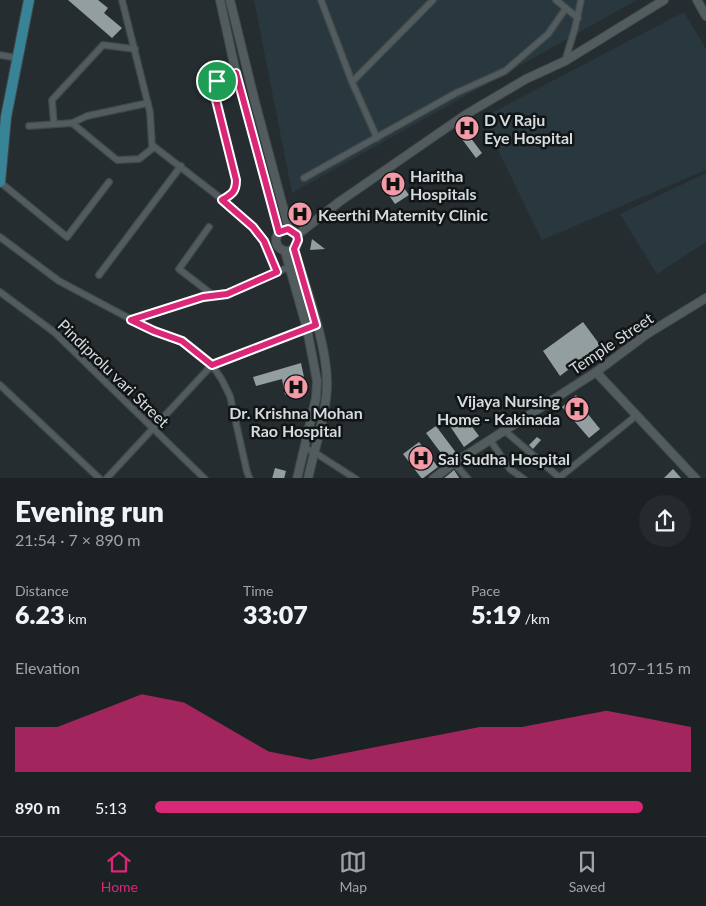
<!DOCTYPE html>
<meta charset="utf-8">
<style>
:root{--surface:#1c2224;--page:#252a2c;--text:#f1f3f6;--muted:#a0a4a6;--line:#3a3f41;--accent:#db2777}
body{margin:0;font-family:Lato,sans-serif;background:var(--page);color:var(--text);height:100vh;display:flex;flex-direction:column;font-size:19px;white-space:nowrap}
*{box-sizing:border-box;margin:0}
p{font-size:16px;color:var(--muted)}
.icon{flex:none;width:28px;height:28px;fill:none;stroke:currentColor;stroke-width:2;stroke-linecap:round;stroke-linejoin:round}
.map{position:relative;height:478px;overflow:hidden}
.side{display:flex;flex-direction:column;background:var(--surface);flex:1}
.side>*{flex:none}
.pin{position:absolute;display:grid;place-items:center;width:42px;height:42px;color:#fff;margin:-21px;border:2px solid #fff;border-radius:50%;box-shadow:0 1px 5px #0007}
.round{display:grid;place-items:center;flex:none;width:52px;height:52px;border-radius:26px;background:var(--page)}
.head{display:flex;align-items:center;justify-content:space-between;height:85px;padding:0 15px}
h1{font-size:28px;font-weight:800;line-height:38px}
.metrics{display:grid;grid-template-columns:repeat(3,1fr);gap:8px;height:85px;padding:5px 15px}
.metrics div{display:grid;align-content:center}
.metrics b{font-size:25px;font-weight:800}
.metrics small{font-size:14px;font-weight:400}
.metrics p{font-size:14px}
.chart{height:140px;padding:10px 15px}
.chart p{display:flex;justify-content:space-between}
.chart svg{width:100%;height:90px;margin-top:5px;fill:var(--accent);opacity:.7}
ul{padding:0 15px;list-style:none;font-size:16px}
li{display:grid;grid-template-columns:80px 60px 1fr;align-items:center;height:38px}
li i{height:12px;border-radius:6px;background:var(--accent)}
.dock{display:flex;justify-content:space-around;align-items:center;height:70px;border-top:1px solid var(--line);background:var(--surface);font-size:14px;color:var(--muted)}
.dock a{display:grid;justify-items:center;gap:2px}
.dock .selected{color:var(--accent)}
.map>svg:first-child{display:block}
.built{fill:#28383e}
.building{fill:#939ea1}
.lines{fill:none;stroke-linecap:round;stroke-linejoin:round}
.minor-casing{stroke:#41494b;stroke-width:8}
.tertiary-casing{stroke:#41494b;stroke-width:10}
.primary-casing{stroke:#41494b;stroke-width:12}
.minor{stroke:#525c5f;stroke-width:5.5}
.tertiary{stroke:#525c5f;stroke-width:8}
.primary{stroke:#398397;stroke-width:10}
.route-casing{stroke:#fff;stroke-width:10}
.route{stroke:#db2777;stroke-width:6}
.labels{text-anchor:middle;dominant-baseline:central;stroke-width:5;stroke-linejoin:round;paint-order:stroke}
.poi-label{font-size:16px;font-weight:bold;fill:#d5dadc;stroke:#111516;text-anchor:start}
.street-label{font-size:16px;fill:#d5dadc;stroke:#111516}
</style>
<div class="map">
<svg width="706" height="479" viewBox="0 0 706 479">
<rect width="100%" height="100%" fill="#252d30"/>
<g class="built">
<path d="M254,0H637L292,193Z"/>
<path d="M684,12L706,49V170L542,240L482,118Z"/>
<path d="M706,173V242L657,274L620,214Z"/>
</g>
<g class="building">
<path d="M68,0H98L108,8L104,13L122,28L112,38Z"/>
<path d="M469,121L474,128L467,133L482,153L476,158L456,131Z"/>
<path d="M393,172L409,195L395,204L380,182Z"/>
<path d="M306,208L308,215L296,219L294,213Z"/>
<path d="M312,239L325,249L310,250Z"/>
<path d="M583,322L600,345L560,376L543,351Z"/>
<path d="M301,363L307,391L285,395L282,379L256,386L253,377Z"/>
<path d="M576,395L581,402L579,403L600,429L589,438L562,407Z"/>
<path d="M464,416L479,436L464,447L450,426Z"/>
<path d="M436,426L457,454L447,461L426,433Z"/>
<path d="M537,437L541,440L533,449L529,445Z"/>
<path d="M419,442L438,467L422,479L403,454Z"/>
<path d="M275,468L286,471L284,479H272Z"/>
<path d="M673,469L682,479H663Z"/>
<path d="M454,470L460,479H443L448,475Z"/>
</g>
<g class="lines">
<defs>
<g id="minor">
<path d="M122,0L150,112L152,145L223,200L253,227L264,241L277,272"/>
<path d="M321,0L352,82L377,138"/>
<path d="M556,0L578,18"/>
<path d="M0,55L17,58"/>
<path d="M565,61L575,28L581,0"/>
<path d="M352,82L433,0"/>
<path d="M72,123L87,116L148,103"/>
<path d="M54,124L52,100L103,45L135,49"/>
<path d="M29,126L72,123L117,160L139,159L153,148"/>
<path d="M304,178L456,93L505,71L548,34L566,8"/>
<path d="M0,182L67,237L109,182"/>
<path d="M223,200C232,194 236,192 236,180L214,92C215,79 226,78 236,73"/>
<path d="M209,227L179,269L214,296"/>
<path d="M0,237L59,281L153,331L182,341L212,365L106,479"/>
<path d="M99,275L181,166"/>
<path d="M0,292L54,332L205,479"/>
<path d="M131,320L203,297L227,294L289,267"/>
<path d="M0,385L100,479"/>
<path d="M505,431L561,479"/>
<path d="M490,440L510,469L524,479"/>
<path d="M304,448L314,452L356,479"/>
<path d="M454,463L468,479"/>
<path d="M560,477L637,415"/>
<path d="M250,479L247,472L230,396L222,380L212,365L316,325"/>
</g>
<g id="tertiary">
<path d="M220,0L236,73L279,232"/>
<path d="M230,0L255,102L289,229"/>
<path d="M697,0L706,16"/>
<circle cx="287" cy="240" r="11"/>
<path d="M297,235L339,202L465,115L526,79L565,61L664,0"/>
<path d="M294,249C306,288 327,343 327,384C327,412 314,450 308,479"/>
<path d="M285,251L307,329L317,381L316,398L297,479"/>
<path d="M596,372L696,479"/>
<path d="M433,479L454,463L596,372L647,334L706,298"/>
</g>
<path id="primary" d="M0,182L6,117L29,0"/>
</defs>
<use href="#minor" class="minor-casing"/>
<use href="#tertiary" class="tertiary-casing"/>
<use href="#primary" class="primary-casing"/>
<use href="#minor" class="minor"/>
<use href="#tertiary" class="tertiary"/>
<use href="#primary" class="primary"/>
</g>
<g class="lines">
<defs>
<path id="route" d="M236,73L279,232L288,229L297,235L298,240L294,249L316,325L212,365L182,341L154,331L131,320L203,297L227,294L277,272L264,241L253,227L222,200C232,194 236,192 236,180L214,92C214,79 226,78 236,73Z"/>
</defs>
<use href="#route" class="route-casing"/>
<use href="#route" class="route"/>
</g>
<defs>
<symbol id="hospital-disc" viewBox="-11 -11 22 22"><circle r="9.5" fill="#f39aa7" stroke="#111516"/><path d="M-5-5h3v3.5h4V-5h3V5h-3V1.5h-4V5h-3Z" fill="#111"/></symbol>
</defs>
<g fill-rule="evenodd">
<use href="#hospital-disc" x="453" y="114" width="28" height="28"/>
<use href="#hospital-disc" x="379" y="170" width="28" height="28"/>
<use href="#hospital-disc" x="286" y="200" width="28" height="28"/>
<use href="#hospital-disc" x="282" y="373" width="28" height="28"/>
<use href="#hospital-disc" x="563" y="395" width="28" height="28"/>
<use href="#hospital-disc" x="407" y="444" width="28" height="28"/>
</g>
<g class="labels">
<g class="poi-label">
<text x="484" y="119">D V Raju<tspan x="484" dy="18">Eye Hospital</tspan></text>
<text x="410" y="175">Haritha<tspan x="410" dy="18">Hospitals</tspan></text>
<text x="318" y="214">Keerthi Maternity Clinic</text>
<text x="560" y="400" text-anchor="end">Vijaya Nursing<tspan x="560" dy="18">Home - Kakinada</tspan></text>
<text x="296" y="412" text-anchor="middle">Dr. Krishna Mohan<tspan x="296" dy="18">Rao Hospital</tspan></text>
<text x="438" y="458">Sai Sudha Hospital</text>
</g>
<g class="street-label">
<text transform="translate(611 343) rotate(-34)">Temple Street</text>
<text transform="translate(114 373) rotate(44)">Pindiprolu vari Street</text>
</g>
</g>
</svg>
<div class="pin" style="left:217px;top:81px;background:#1e9e55"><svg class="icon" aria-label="arrive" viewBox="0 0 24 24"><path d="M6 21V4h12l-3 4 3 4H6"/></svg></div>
</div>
<section class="side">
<div class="head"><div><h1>Evening run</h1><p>21:54 · 7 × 890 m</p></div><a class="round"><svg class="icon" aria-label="share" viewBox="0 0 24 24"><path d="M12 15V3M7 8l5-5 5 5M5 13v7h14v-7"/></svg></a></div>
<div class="metrics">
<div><p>Distance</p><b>6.23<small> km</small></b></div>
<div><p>Time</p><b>33:07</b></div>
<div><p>Pace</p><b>5:19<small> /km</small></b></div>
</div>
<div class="chart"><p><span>Elevation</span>107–115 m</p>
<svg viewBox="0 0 160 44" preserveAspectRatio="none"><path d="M0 44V22L10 22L20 14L30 6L40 10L50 22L60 34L70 38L80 34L90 30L100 26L110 22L120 22L130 18L140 14L150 18L160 22V44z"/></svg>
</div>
<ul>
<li><b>890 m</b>5:13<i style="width:91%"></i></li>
</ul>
</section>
<nav class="dock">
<a class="selected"><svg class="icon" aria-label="home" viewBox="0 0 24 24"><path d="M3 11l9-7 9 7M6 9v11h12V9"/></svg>Home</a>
<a><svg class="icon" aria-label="map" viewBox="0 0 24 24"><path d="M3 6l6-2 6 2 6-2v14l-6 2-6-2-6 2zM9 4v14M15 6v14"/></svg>Map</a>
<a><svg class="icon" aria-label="saved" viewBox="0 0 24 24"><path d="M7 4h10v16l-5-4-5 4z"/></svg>Saved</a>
</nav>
